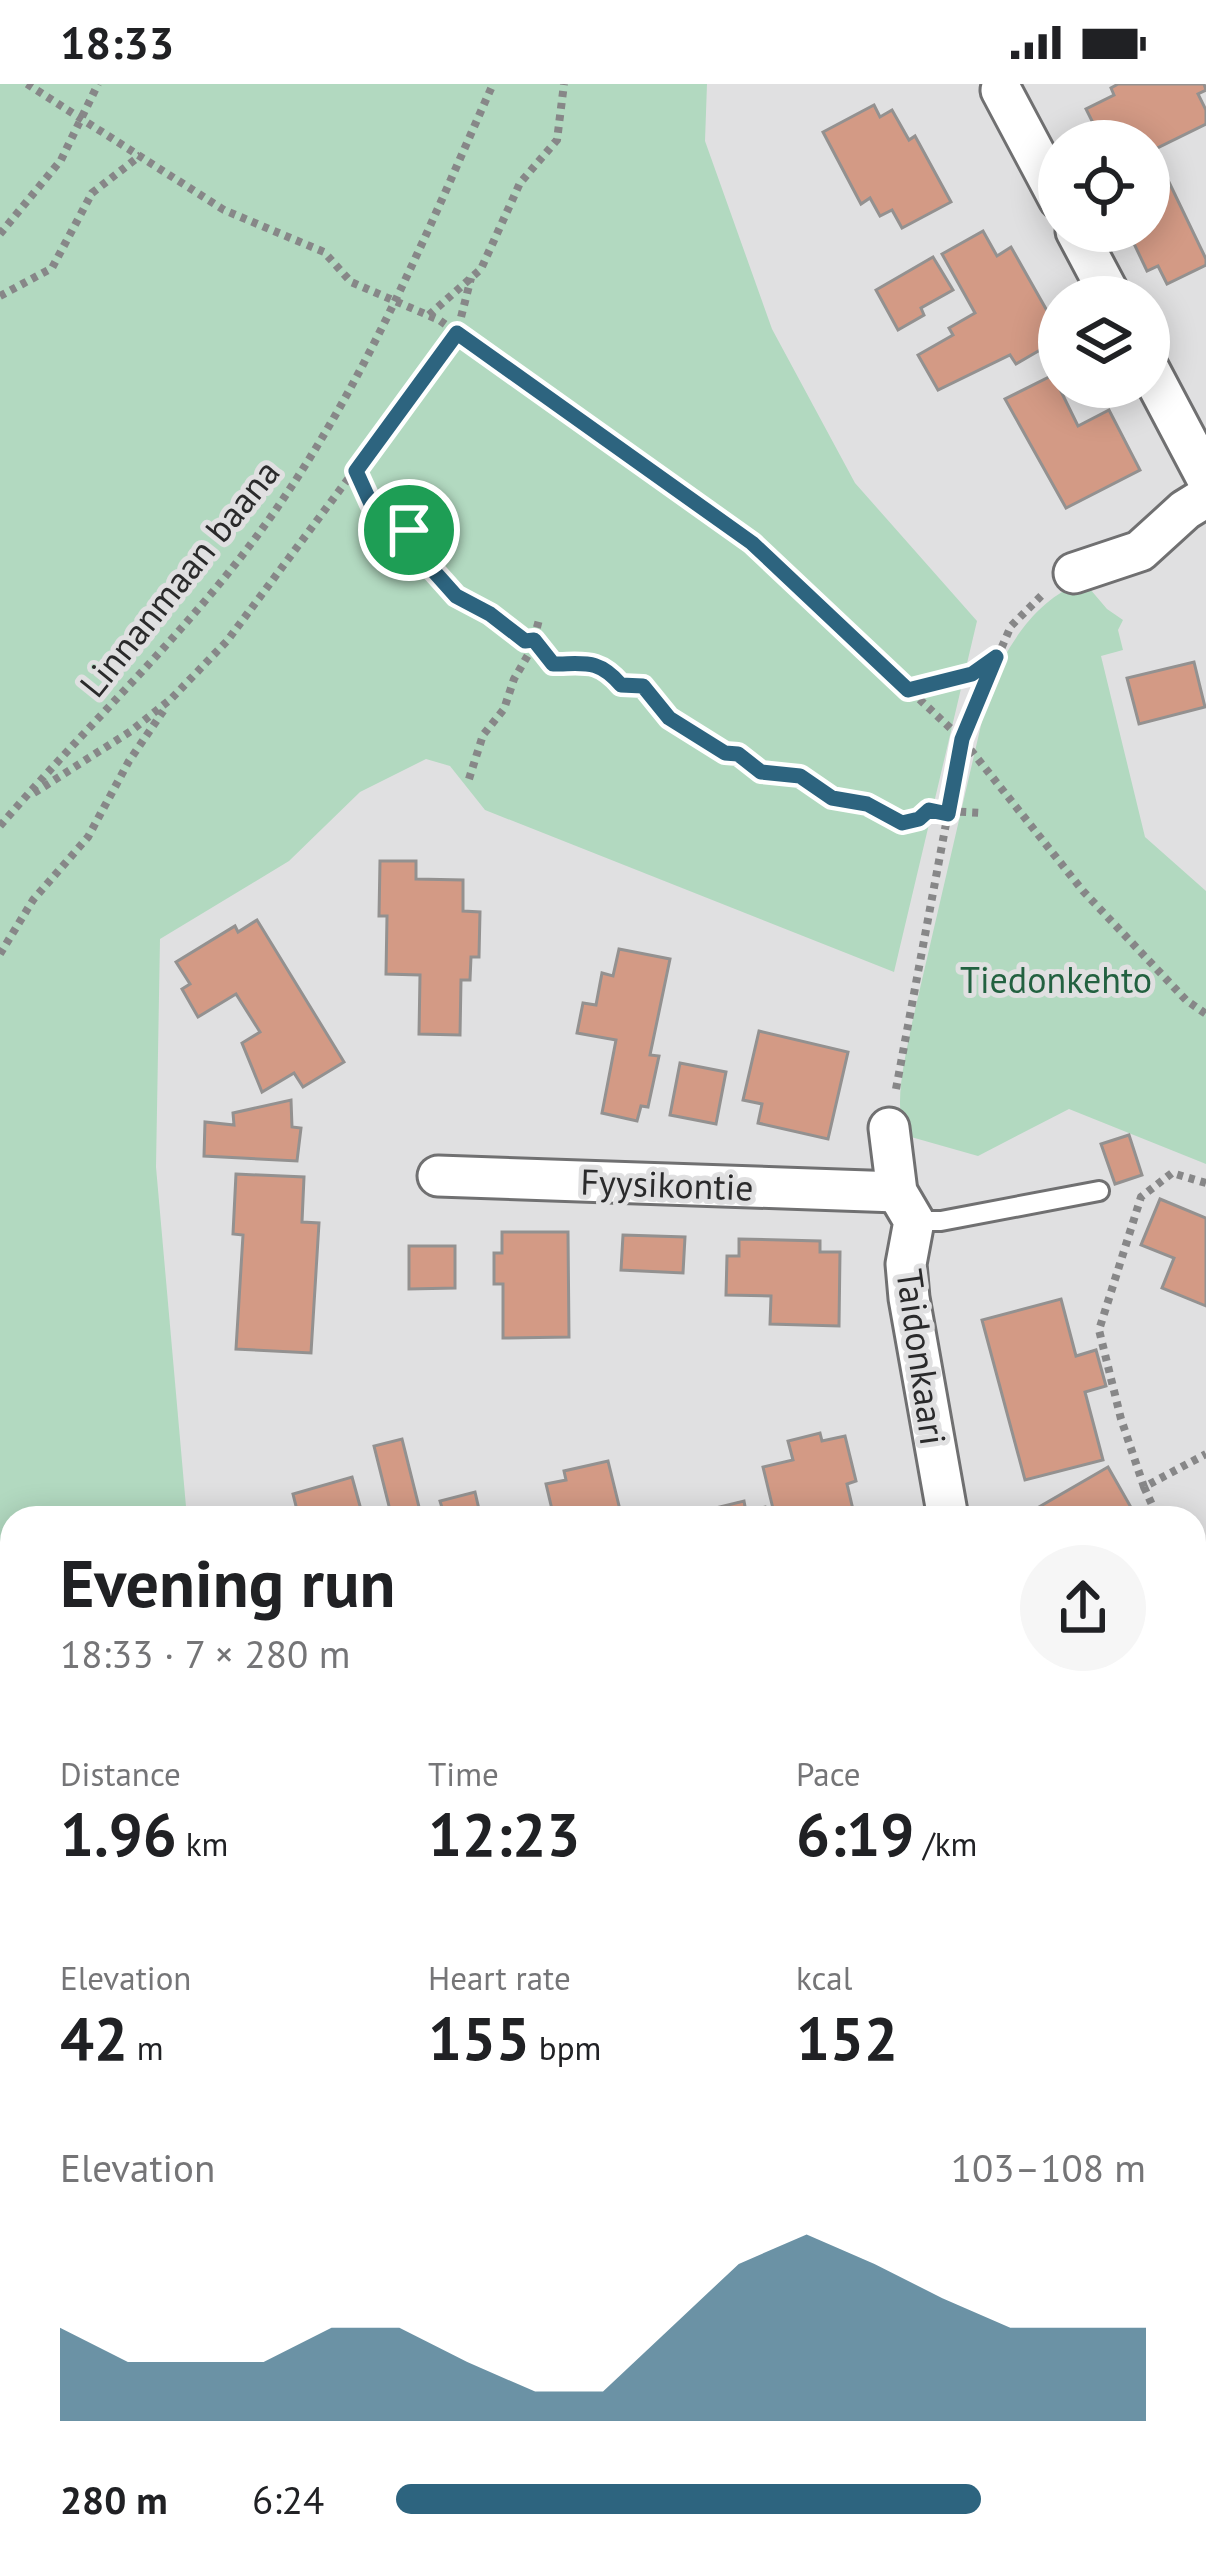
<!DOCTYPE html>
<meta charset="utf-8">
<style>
:root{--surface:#fff;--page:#f6f6f6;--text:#202124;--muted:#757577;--accent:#2d647f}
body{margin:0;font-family:"PT Sans",sans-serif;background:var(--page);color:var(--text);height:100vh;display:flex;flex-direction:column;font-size:45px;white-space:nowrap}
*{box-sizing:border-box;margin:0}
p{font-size:39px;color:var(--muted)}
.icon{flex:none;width:66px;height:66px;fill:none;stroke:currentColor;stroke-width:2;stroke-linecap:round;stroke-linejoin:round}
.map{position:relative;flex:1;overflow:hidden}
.details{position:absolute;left:0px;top:1422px;width:1206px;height:1062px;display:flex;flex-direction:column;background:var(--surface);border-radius:36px 36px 0 0;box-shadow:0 6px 30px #0003}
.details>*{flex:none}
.controls{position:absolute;left:1038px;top:36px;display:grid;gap:24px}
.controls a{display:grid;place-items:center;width:132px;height:132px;border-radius:50%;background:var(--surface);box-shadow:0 6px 30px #0003;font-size:60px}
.pin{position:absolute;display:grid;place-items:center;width:102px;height:102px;color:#fff;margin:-51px;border:6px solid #fff;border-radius:50%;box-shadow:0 3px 12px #0007}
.round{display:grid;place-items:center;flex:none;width:126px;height:126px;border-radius:63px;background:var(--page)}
.head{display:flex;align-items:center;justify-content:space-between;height:204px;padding:0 60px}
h1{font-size:66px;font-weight:800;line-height:90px}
.figures{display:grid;grid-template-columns:repeat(3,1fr);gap:18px;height:204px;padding:12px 60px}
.figures div{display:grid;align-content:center}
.figures b{font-size:60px;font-weight:800}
.figures small{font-size:33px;font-weight:400}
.figures p{font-size:33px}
.chart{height:336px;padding:24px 60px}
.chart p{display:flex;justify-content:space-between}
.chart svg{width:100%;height:216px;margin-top:12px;fill:var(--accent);opacity:.7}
ul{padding:0 60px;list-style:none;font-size:39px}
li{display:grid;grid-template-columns:192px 144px 1fr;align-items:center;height:90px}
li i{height:30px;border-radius:15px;background:var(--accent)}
.status{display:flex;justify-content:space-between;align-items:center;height:84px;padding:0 60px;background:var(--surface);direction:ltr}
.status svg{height:33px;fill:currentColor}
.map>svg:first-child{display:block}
.green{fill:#b2d9c0}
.building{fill:#d39a85;stroke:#939190;stroke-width:3}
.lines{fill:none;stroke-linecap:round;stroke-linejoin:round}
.lane-casing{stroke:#707071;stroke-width:24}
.street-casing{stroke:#707071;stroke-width:45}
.path{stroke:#878788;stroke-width:8;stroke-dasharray:6 6;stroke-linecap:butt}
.lane{stroke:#fff;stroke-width:18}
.street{stroke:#fff;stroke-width:39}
.route-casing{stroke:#fff;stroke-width:24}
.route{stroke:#2d647f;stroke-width:15}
.labels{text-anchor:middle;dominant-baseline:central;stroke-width:10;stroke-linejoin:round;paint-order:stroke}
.street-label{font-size:36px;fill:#2a2a2b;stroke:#e0e0e1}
.park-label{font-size:36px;fill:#226140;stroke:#e0e0e1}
</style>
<div class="status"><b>18:33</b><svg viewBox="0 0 49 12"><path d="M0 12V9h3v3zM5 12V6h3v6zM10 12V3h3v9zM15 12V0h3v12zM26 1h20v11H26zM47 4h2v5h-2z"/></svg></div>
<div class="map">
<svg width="1206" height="2484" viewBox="0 0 1206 2484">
<rect width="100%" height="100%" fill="#e0e0e1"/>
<g class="green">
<path d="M0,0H707L705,57L772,245L855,399L977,537L894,888L485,726L450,682L426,675L360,708L289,777L160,855L156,1083L187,1434H12V2472H1130L1121,2484H0Z"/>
<path d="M1084,498L1107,525L1123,536L1118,546L1123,566L1101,572L1145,753L1206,807V1080L1069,1025L978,1072L904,1051C894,1014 905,976 912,939L991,598C1011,557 1038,513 1084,498Z"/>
<path d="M1206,1994V2367L1194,2384V2006Z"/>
</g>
<g class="building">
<path d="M1118,0H1204L1206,6L1198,10L1206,26V40L1149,68V57H1102L1086,25L1114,11L1111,4Z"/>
<path d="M874,21L880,33L892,26L909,56L915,52L951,118L902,144L892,126L880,132L870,114L861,120L823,48Z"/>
<path d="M1167,94L1206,175V181L1167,200L1158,182L1147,187L1128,147H1149V103Z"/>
<path d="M983,147L997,172L1011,163L1059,248V255L1016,280L1010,271L938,306L918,271L953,251L949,244L975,229L942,170Z"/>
<path d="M933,173L953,206L921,224L924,231L898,246L876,206Z"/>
<path d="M1053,291L1078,342L1109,326L1140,386L1066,424L1005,315Z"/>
<path d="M1194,578L1205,623L1139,640L1127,594Z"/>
<path d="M380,777H416V795L463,796V827L480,828L479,873H471L470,896H461L460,951L419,950L420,891L386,890L387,832H379Z"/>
<path d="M257,836L344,978L303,1003L294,989L262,1008L242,959L260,948L236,910L198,933L182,905L190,900L176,878L235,842L238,848Z"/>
<path d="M619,865L670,875L650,971L659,972L648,1023L641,1022L637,1037L602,1029L616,956L577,949L583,919L596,921L602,889L613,892Z"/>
<path d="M759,947L848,968L828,1055L758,1039L762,1020L743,1016Z"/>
<path d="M680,979L726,988L716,1040L670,1031Z"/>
<path d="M291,1016L292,1043L301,1044L297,1077L204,1072L205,1038L234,1041L233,1029Z"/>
<path d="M1129,1051L1142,1091L1115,1100L1101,1060Z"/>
<path d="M236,1090L304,1093L302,1138L319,1139L311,1269L236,1265L243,1151L233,1150Z"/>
<path d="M1160,1115L1206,1134V1222L1162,1204L1174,1174L1141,1161Z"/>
<path d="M502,1148H568L569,1253L503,1254V1200H494V1169H502Z"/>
<path d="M623,1151L685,1153L683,1189L621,1186Z"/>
<path d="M739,1155L820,1157V1168H840L839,1242L770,1240L771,1212L726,1211L727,1172H739Z"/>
<path d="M409,1162H455V1204L409,1205Z"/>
<path d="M1061,1215L1076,1272L1096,1266L1106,1302L1085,1308L1103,1376L1025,1396L982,1236Z"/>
<path d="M820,1349L822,1357L845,1352L856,1397L847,1400L855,1434H772L775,1433L763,1383L793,1376L788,1357Z"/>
<path d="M402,1355L419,1423L391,1430L374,1362Z"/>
<path d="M608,1377L622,1434H554L546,1400L566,1396L564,1387Z"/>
<path d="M1108,1383L1137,1434H1036L1032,1427Z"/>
<path d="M352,1393L363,1433L374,1430L375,1434H299L293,1410Z"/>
<path d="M475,1408L481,1434H445L440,1417Z"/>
<path d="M744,1417L746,1428L765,1423L767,1434H713L711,1425Z"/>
<path d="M1206,1642V1800L1200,1803L1194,1792V1649Z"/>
</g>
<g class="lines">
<defs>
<g id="lane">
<path d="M914,1137H941L1099,1107"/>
<path d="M1194,1575L1206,1568"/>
</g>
<g id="street">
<path d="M1001,6L1059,115"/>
<path d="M1076,147L1111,213"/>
<path d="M1149,285L1206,393"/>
<path d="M1074,489L1140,467L1185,426L1206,413"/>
<path d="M889,1044L897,1108L914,1137L906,1180L909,1214L948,1434"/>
<path d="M438,1092L897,1108"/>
<path d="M1194,1913L1206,1925"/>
</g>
</defs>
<use href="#lane" class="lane-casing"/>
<use href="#street" class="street-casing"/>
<g class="path">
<path d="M27,0L224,126L324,168L351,198L439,236L752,459L962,655L1083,807L1186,916L1206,930"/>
<path d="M0,150L61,76L98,0"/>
<path d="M0,212L52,184L92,109L141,71"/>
<path d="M429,231L481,185L520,99L557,56L564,0"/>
<path d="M364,405L356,387L371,420L416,453L431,484L450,505L525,557L534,556L553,581C584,580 598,574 621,601L643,602L669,634L725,669L738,670L761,688L799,692L833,714L867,720L902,739L919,735L929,726L983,729"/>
<path d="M910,605L972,590L995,574"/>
<path d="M469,695L483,651L504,625L514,595L531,566L540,532"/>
<path d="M34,709L131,647L171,615L227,557L457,249L471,194"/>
<path d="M0,742C80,649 169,566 244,469C354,327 421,162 493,0"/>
<path d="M0,870L33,816L88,753L129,677L166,623"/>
<path d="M896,1005L962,655L1011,542L1043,510"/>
<path d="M1206,1099L1172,1089L1141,1113L1099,1246L1121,1335L1144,1403L1206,1370"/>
<path d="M1144,1403L1158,1434"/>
<path d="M1194,1506L1206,1530"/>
<path d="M0,1896L12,1907"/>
<path d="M1194,2201L1206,2181"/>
<path d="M0,2268L12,2279"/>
<path d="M264,2472L281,2484"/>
<path d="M723,2472L736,2484"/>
<path d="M947,2484L970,2472"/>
</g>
<use href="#lane" class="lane"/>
<use href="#street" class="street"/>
</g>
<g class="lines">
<defs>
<path id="route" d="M457,249L752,459L908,606L972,590L996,573L962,655L948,730L929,726L919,735L902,739L867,720L832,714L800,692L761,688L738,670L725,669L669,634L643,602L621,601C598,574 584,580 553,580L534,556L525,557L490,530L456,512L431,484L416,453L371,420L356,387Z"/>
</defs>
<use href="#route" class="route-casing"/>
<use href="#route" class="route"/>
</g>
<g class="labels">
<g class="street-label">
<text transform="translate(179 494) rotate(-51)">Linnanmaan baana</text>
<text transform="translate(667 1100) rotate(2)">Fyysikontie</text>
<text transform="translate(922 1273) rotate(82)">Taidonkaari</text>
</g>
<g class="park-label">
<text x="1056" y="895">Tiedonkehto</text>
</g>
</g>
</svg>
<div class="controls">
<a><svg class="icon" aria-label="locate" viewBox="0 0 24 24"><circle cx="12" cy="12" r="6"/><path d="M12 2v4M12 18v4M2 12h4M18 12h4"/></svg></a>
<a><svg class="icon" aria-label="layers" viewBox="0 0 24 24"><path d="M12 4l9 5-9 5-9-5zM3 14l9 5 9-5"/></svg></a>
</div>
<div class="pin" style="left:409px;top:446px;background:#1e9e55"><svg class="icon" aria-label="arrive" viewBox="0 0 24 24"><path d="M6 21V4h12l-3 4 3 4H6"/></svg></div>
<section class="details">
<div class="head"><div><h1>Evening run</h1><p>18:33 · 7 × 280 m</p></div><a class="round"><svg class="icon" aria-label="share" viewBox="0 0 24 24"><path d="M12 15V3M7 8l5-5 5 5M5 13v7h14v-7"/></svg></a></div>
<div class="figures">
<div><p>Distance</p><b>1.96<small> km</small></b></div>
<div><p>Time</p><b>12:23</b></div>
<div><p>Pace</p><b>6:19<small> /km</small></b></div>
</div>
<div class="figures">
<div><p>Elevation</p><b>42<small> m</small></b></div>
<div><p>Heart rate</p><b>155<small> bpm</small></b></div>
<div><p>kcal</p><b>152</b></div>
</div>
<div class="chart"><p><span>Elevation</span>103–108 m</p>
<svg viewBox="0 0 160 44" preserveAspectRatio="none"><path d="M0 44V25L10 32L20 32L30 32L40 25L50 25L60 32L70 38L80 38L90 25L100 12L110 6L120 12L130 19L140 25L150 25L160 25V44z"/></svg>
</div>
<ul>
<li><b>280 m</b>6:24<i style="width:78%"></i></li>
</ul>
</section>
</div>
